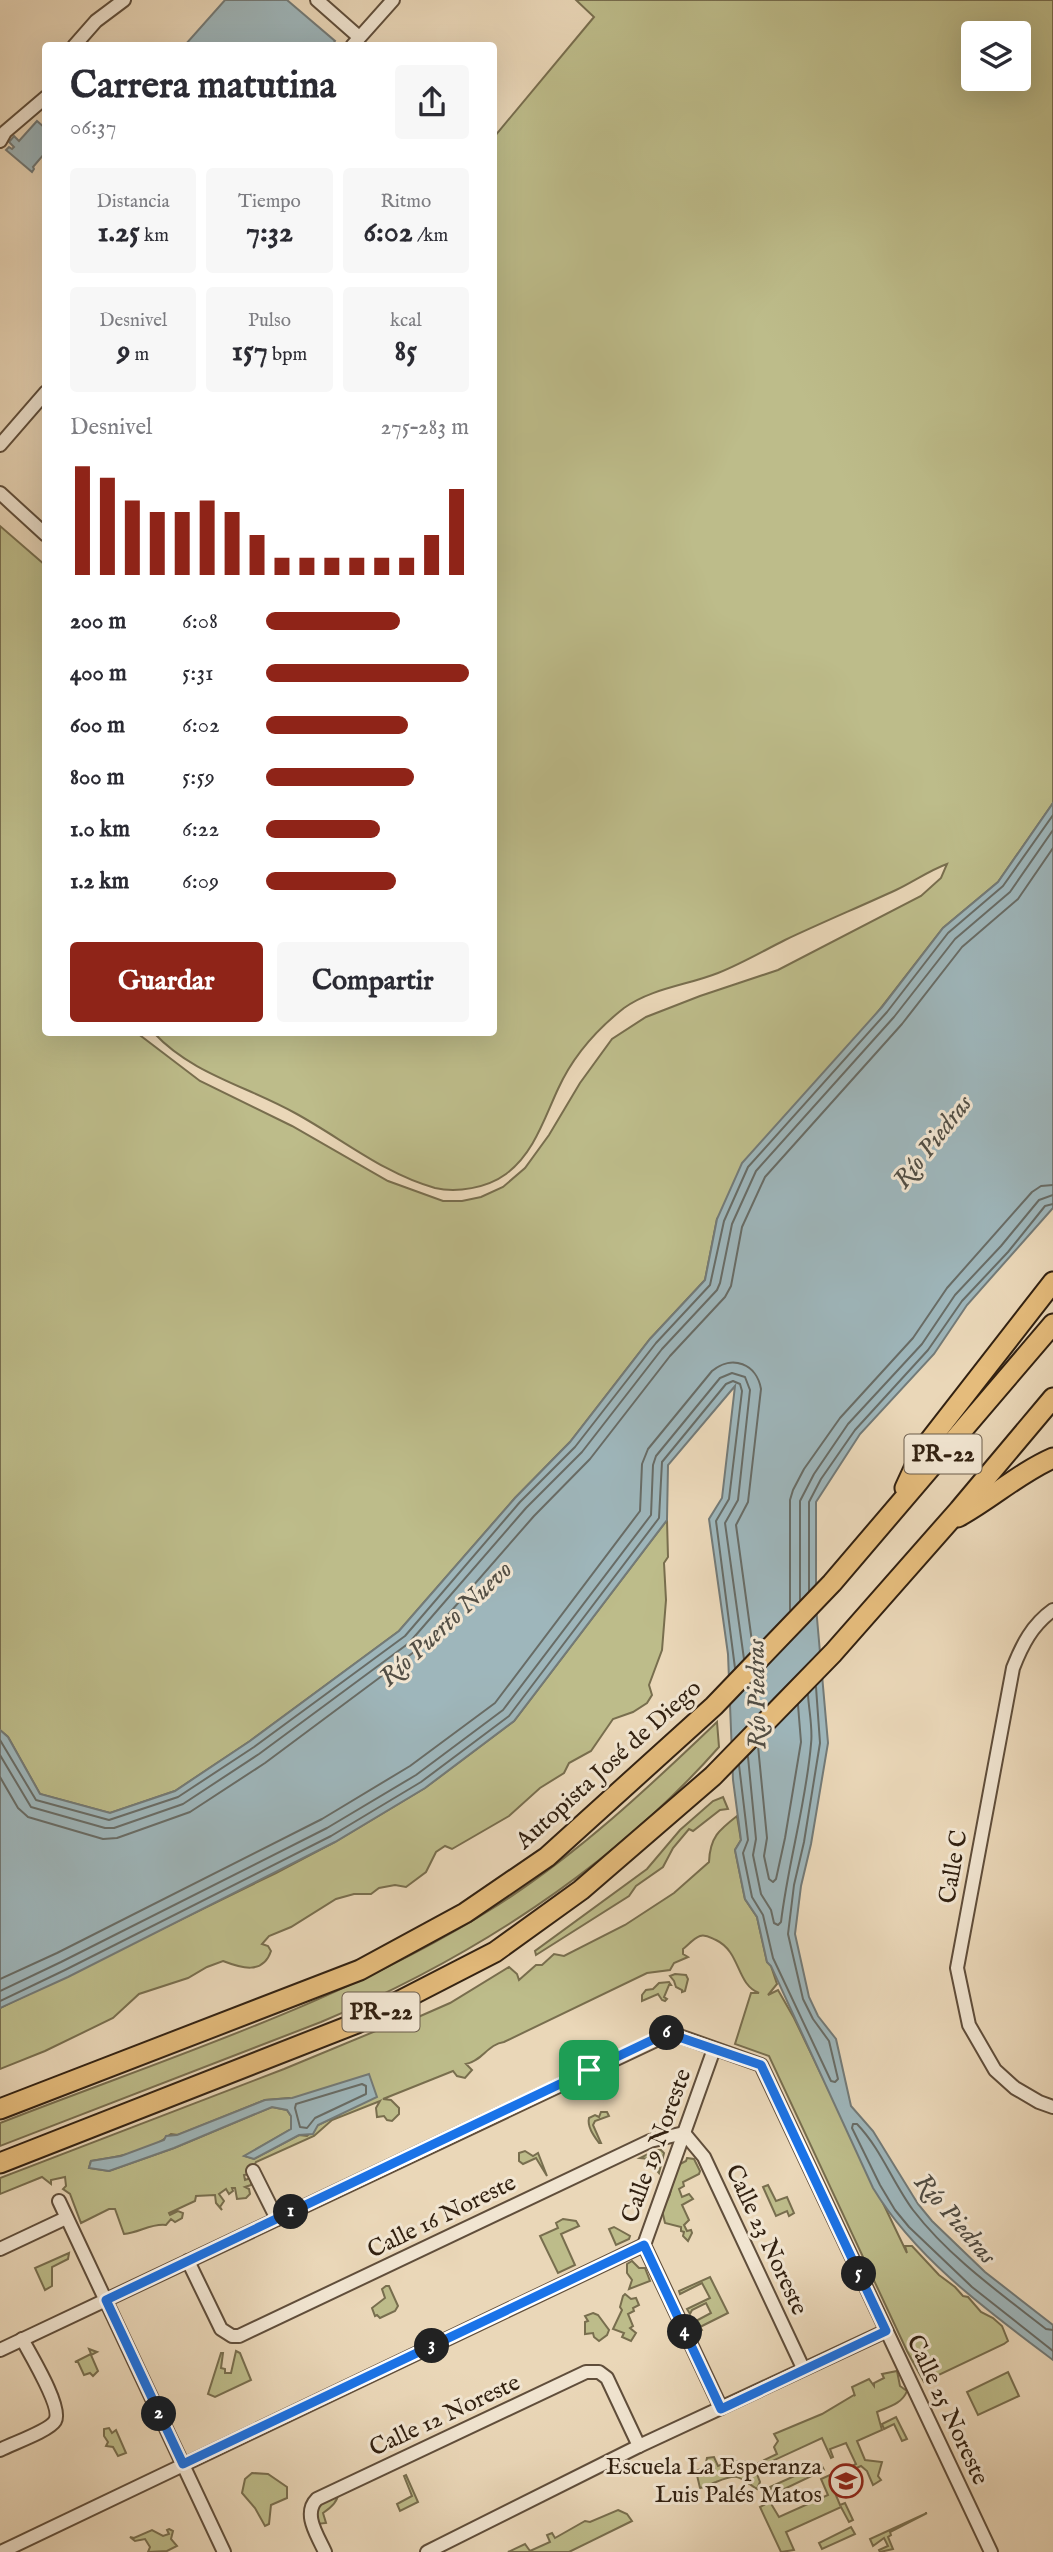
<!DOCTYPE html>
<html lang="es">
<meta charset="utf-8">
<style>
:root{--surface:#fff;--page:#f7f7f7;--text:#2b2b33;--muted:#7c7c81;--accent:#8f2418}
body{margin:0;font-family:"IM FELL English",serif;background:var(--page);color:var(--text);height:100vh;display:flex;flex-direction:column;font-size:26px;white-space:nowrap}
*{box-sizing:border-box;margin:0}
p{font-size:23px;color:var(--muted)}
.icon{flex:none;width:38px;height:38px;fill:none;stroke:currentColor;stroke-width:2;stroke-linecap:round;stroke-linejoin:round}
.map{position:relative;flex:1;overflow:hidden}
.details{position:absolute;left:42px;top:42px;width:455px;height:994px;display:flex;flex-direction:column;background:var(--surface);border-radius:7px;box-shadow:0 7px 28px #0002}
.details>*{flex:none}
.tools{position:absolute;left:961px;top:21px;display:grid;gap:14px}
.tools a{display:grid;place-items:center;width:70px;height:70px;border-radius:7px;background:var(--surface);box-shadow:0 7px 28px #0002;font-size:35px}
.pin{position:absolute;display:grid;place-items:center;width:60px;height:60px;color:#fff;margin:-30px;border-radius:14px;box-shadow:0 4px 10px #0006}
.km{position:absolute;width:35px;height:35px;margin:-18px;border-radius:50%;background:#222;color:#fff;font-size:19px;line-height:35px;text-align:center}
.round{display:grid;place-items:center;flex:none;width:74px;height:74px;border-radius:7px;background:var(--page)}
.overview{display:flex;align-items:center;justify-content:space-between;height:119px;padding:0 28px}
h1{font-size:38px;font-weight:800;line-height:52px}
.metrics{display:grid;grid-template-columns:repeat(3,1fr);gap:10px;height:119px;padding:7px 28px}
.metrics div{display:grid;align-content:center;border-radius:7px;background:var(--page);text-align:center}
.metrics b{font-size:30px;font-weight:800}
.metrics small{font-size:19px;font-weight:400}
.metrics p{font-size:19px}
.chart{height:196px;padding:14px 28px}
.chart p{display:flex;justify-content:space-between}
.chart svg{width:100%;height:126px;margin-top:7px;stroke:var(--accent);stroke-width:6}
.button{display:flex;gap:14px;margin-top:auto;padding:14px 28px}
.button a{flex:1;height:80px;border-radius:7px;background:var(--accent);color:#fff;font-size:28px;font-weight:800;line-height:80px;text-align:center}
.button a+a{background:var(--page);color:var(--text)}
ul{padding:0 28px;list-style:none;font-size:23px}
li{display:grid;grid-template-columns:112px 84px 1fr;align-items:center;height:52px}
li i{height:18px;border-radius:9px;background:var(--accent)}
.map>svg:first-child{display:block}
.green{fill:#bdbc8a;stroke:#786e4e;stroke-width:2;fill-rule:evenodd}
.water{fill:#9eb6bb;stroke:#737a77;stroke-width:2}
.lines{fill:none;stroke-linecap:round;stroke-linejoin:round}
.shore{stroke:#686c66;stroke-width:2}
.minor-casing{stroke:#604e3b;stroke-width:16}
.highway-casing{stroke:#322111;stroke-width:23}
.minor{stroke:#f1e5d1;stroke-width:12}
.highway{stroke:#e5bc7c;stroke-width:19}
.route-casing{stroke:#fff;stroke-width:14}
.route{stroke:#1a73e8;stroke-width:9}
.labels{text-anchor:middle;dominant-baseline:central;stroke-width:6;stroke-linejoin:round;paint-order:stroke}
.shield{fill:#f1e5d1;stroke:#6b5c4b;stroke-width:2}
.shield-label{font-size:23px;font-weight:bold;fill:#322111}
.street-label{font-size:24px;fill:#322111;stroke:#f1e5d1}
.poi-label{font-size:24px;fill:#322111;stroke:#f1e5d1;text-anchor:end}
.water-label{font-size:26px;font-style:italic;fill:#524e44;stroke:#f1e5d1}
</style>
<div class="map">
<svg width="1053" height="2552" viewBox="0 0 1053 2552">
<rect width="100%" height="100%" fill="#ead7b8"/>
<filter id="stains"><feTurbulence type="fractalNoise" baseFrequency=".00286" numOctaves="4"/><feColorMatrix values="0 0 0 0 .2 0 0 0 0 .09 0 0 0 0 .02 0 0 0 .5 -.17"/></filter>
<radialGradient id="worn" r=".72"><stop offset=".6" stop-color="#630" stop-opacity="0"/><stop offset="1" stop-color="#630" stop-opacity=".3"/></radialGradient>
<g class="green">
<path d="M576,0H1053V803L998,882L943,928L717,1219L705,1280L650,1339L570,1442L515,1498L399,1631L250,1741L175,1791L110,1813L40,1794L8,1737L0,1730V526L45,565L46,1032L137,1033L200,1081L292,1126L388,1181L443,1201H462L481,1197L503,1187L525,1168L549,1135L580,1083L612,1039L646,1017L700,996L778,970L921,896L941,878L947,864C930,870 913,882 896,890C859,907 821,923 785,940C763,951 741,964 718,973C688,985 652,988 624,1008C596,1030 573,1056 558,1089C544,1119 534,1153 506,1174C487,1188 457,1193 435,1188C384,1174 341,1138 295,1113C247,1086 192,1074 154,1033L494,1032V137L594,17ZM973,33H1018V79H973Z"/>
<path d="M667,1520L668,1557L664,1563L666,1600L662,1650L649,1685L652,1695L647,1703L633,1712L613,1719L591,1751L569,1763L564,1773L540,1788L509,1816L452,1849L445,1846L436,1852L426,1872L406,1887L395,1885L379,1888L371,1894H354L336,1899L291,1927L269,1936L262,1944L268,1946L271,1951C263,1975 241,1968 223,1961L207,1967L188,1978L139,1994L113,2018L45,2051L0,2069V2008L276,1873L335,1842L425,1788L514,1721Z"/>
<path d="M717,1722L719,1747C611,1869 470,1959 321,2022L0,2146V2123C169,2057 344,2003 498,1905C579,1853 648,1788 717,1722Z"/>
<path d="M723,1797L728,1809L720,1810L693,1831L689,1829L673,1848L663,1867L636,1886L629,1896L536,1955L535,1951L647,1869L680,1830L713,1801Z"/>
<path d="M737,1816L741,1840L735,1850L745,1899L757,1917L767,1962L771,1966L777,1984L768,1995L778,1990L794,2018L907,2253L905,2246H912L939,2275L955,2287L963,2296L968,2297L981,2312L993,2318L1002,2326L1008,2341L1004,2344L924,2382L907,2351L769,2056L735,2044L751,1993H759C736,1984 741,1952 716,1940C711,1938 706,1934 700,1936C694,1938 688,1945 683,1949V1954L688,1957L674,1963L670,1970L647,1973L504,2042C488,2044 482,2061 466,2064L472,2070L465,2078L457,2076L453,2071L383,2099L391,2100L399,2108V2114L392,2121L387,2120L384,2116L377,2117L376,2108L380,2101L332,2120L314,2136L256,2162L250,2174L244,2175L245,2180L251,2178V2185L245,2187L249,2189L250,2194L246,2198L237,2199L235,2188H232L233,2191L229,2194L226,2189L219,2194L224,2201L220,2207L222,2210L216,2203L215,2195L196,2196L195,2201L169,2213L170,2215L178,2211L183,2213L182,2218L175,2222L171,2219L166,2225C151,2223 139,2233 124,2234L115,2209H109L81,2223L70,2194L63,2189L66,2186L65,2177L51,2180V2184L42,2177L0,2194V2178L284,2069L395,2023L392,2026L400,2025L450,2003L509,1967L517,1974L519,1980L536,1965H542L554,1954L564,1956L625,1925L674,1893L709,1862C710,1837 719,1830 737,1816ZM289,2098L339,2115L318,2125L307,2136L299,2135L254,2159L245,2156L291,2129V2116L287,2110L272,2107L174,2148L109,2171L89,2168L91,2161C117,2157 150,2152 171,2134L178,2135L265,2100Z"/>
<path d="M675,1974L686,1975L688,1979L685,1991L682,1992V1990L676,1987L674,1981L670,1976Z"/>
<path d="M669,1982L671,1985H669L664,1997L667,1999L665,2001L662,2000L658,1994L642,2001V1995L646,1990L653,1989L659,1983Z"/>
<path d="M601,2112H607L609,2116L595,2121L593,2125L601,2143H599C594,2136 587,2127 589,2118L595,2115L599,2117Z"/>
<path d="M656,2150H661L664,2153L659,2173L654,2167H650V2159L640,2158Z"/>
<path d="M525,2151L533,2156L538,2153L547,2176L536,2158L523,2164L519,2161V2153Z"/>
<path d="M687,2158L694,2159L700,2171L699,2174L683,2182L684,2186L679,2189L682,2197L689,2194L693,2199L682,2205L689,2220L684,2225L687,2231L691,2230L692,2233L688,2241L683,2236L684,2232L681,2231V2227L665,2223L662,2210C666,2201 673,2194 670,2185L678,2165L686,2161Z"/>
<path d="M768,2185L776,2201L787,2197L794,2213L789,2216L787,2211L776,2216L763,2187Z"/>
<path d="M563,2219L576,2221L579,2226L561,2234L575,2265L558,2273L540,2236L558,2228L556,2223Z"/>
<path d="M614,2227L630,2236L629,2239L616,2245L609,2229Z"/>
<path d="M69,2253L68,2259L52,2267V2286L45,2290L35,2268Z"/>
<path d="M632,2261L639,2268H645L650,2281L629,2289L632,2280L627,2273V2264Z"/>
<path d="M710,2277L728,2313L700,2327L702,2330L699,2332L694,2322L711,2313L706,2303L692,2310L690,2314L687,2309L710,2298L702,2283L680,2294L679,2291Z"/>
<path d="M386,2286H389L398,2306L395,2311L380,2318L377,2315L375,2316L372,2308L385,2298L382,2289Z"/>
<path d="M625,2294L631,2299L636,2298L639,2305L633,2308L634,2311L628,2314L633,2326L630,2328L636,2333L631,2341L622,2337L624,2333L613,2329L622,2310L620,2307L623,2296Z"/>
<path d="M593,2313L598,2315L609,2330L607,2335L599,2341L594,2337L593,2333L585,2334V2322L588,2321L585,2316Z"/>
<path d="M89,2349L97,2352L91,2355L98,2371L93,2376L90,2373L84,2375L78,2362H75L91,2354Z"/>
<path d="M236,2351L240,2353L251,2380L215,2397L208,2394L221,2353H223L221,2368L225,2369V2373H231Z"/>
<path d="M897,2371L900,2386L907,2391C902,2404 888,2407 877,2412L882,2430L857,2441L865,2460L882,2462L878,2476L881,2480L873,2485L867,2471L861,2466L840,2475L838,2470L841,2472L856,2464L846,2443L830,2449L833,2457L831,2458L822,2438L755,2469L760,2482L757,2489C737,2476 739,2473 716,2482C710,2484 707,2487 700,2488L696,2471L705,2467L707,2458L714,2457L718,2466L731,2461L748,2462L750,2467L777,2454L774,2447L778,2441L774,2434L822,2414L854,2395L855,2396L852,2387L869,2379L874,2386V2383L884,2378L882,2374Z"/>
<path d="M1008,2372L1019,2396L978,2415L967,2392Z"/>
<path d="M896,2417L907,2439L902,2441L894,2424L884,2429L882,2424Z"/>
<path d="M109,2428L112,2433L116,2430L126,2453L118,2456L113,2447L106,2446L108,2442L104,2436V2429Z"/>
<path d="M821,2464L824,2470L774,2494L770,2487Z"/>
<path d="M252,2473L268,2474L287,2487V2498L271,2505L269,2524L265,2526L255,2508L242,2493L245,2479Z"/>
<path d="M832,2474L839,2491L835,2493L840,2505L845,2503L853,2520L849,2522L841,2507L786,2532L794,2550L781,2552L760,2507L770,2502L779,2517L828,2495L821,2479Z"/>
<path d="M406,2475L418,2502L400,2511L397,2504L412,2496L404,2476Z"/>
<path d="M338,2494C338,2502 329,2509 323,2513L326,2523L317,2524L315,2509L320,2502Z"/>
<path d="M618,2510L627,2514L632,2521L569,2552H508L525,2544L530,2551L550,2542L547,2535L552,2533L555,2538L585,2521L590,2522Z"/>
<path d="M927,2513L890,2532L891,2535L888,2537L893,2549L880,2552L879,2550L888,2546L884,2538L873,2546L870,2539Z"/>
<path d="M851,2527L855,2534L822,2549L819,2543Z"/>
<path d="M169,2529L173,2531L171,2539L177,2546L167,2551L148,2552L150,2547L145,2539L135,2541L130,2537L134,2538L152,2530L163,2536L169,2534L167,2530Z"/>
</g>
<g class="water">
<path d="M225,0H287L335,41L331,46L185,45Z"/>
<path d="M37,121L45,128V153L33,167L34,169L32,172L6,150L9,147L12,149L14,147L9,142L14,136L19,141Z"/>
<path d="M1053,803V1208L967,1305L934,1354L860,1434L816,1502V1607L828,1743L811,1844L801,1886L795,1934L809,1997L818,2016L836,2039L851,2106L873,2131L918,2204L932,2221L985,2272L1053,2325V2360C988,2311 916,2259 873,2188L771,1966L767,1962L757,1917L745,1899L735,1850L741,1840L733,1780L728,1654L709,1519L722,1498L735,1386L668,1465L667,1520L514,1721L425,1788L335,1842L68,1977L0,2008V1730L8,1737L40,1794L110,1813L175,1791L250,1741L399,1631L515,1498L570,1442L650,1339L705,1280L717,1219L742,1163L882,1007L943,928L998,882Z"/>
<path d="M369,2074L377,2097L318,2125L313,2134L299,2135L254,2159L244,2156L291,2129V2116L287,2110L272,2107L174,2148L109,2171L89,2168L91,2161L121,2156L164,2140L166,2136L177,2135L265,2100L292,2098Z"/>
</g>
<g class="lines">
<g class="shore">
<path d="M809,1591V1502L821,1479L855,1430L928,1350L962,1301L1008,1252L1045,1206L1053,1204"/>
<path d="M800,1600V1501L814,1474L848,1424L922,1344L955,1295L1001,1246L1039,1200L1053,1195"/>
<path d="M790,1610V1500L793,1490L804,1469L840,1418L913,1338L947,1288L1032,1192L1041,1186L1053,1185"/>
<path d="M0,1740L36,1800L109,1820L178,1797L254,1747L405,1636L520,1502L575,1447L656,1343L710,1285L724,1221L748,1167L887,1012L948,933L1003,886L1053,815"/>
<path d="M758,1746L767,1838L764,1856L769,1879L773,1882L776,1879L785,1838L801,1742L798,1705"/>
<path d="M0,1755L31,1807L105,1828H114L183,1804L259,1754L409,1643L526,1508L582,1452L662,1349L717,1290L720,1283L732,1224L756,1171L894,1017L955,939L1010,892L1053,830"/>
<path d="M748,1757L756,1839L753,1855L761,1894L771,1910L774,1923L778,1925L781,1922C788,1863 806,1804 811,1744C813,1729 809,1711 808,1695"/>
<path d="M739,1765L748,1840L743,1853L752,1897L763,1915L773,1958L831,2081L835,2082L838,2079L829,2041L813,2019L803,1999L788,1934L794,1885L804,1842L820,1743L816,1687"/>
<path d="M0,1777L18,1808L28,1817L103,1839L117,1838L190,1812L265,1763L418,1649L534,1516L590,1459L670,1356L725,1297L731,1286L742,1227L765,1177L902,1024L962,947L1018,899L1053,848"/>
<path d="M0,1979L57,1953L322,1819L410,1766L495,1703L640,1511L642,1464L648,1449L712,1371C732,1354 757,1364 761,1389L748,1502L736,1525L753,1649"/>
<path d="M0,1991L61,1962L327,1828L416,1775L503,1710L651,1515L653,1465L656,1456L720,1378L732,1373L745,1377L750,1390L738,1500L725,1523L744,1659"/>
<path d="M0,2001L65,1970L331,1836L421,1782L509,1716L659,1518L662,1462L726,1384L733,1381L740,1384L742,1391L729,1499L716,1521L735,1668"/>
<path d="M362,2084L366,2086V2094L315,2118L307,2128L300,2127L295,2108L296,2104Z"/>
<path d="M1053,2330L1046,2329C1000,2293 949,2257 913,2210C893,2183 881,2149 857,2124H853L852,2128L880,2185L895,2210L909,2227L972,2287L1053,2351"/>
</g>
<defs>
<g id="minor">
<path d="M317,0L359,37"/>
<path d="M74,46L96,21L124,0"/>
<path d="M352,46L393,0"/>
<path d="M0,141L5,132L46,97"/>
<path d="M0,445L46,392"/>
<path d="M0,493L46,535"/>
<path d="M1053,1610C1032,1625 1022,1645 1013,1668L957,1968L969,2025L995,2070L1015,2088L1039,2102L1053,2107"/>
<path d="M714,2049L644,2245L721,2408"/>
<path d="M253,2171L277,2219"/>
<path d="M59,2201L224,2552"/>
<path d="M0,2249L66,2218"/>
<path d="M188,2261L221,2329L232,2336H239L650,2141L684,2133L704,2157L803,2368"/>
<path d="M0,2350L671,2033L761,2065L991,2552"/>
<path d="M0,2450C11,2444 49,2431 55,2421C63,2408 30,2354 22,2339"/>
<path d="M1,2552L644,2245"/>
<path d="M325,2552C318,2536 302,2514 317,2499L586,2372H599L607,2378L639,2446"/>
<path d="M427,2552L639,2446L886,2331"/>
</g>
<g id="highway">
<path d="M905,1488L923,1449L1053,1282"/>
<path d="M958,1517C991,1499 1019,1473 1053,1458"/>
<path d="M0,2109L360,1970L465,1913L547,1857L714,1706L832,1583L1053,1324"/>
<path d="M0,2163L357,2023L495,1952L581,1890L713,1776L833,1653L959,1510L1053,1398"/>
</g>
</defs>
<use href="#minor" class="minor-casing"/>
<use href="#highway" class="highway-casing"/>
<use href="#minor" class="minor"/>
<use href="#highway" class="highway"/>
</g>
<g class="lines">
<defs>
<path id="route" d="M667,2033L761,2065L886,2331L721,2409L644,2245L183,2464L106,2300Z"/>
</defs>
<use href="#route" class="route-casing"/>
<use href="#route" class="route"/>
</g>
<defs>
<symbol id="school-ring" viewBox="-11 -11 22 22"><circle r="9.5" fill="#f1e5d1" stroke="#8f2418" stroke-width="1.5"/><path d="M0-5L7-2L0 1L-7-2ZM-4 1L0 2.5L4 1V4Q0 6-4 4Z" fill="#8f2418"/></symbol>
</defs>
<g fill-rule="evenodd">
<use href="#school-ring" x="827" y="2462" width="38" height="38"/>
</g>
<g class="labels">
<g class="shield">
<rect x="904.5" y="1434.5" width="77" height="39" rx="5"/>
<rect x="342.5" y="1992.5" width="77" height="39" rx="5"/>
</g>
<g class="shield-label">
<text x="943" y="1454">PR-22</text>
<text x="381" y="2012">PR-22</text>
</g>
<g class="street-label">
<text transform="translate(609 1765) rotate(-42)">Autopista José de Diego</text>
<text transform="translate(954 1867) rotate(-80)">Calle C</text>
<text transform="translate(657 2146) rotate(-70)">Calle 19 Noreste</text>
<text transform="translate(442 2217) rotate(-26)">Calle 16 Noreste</text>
<text transform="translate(766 2240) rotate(65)">Calle 23 Noreste</text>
<text transform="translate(947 2410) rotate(65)">Calle 25 Noreste</text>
<text transform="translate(445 2416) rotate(-25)">Calle 12 Noreste</text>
</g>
<g class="poi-label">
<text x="822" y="2467">Escuela La Esperanza<tspan x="822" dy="28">Luis Palés Matos</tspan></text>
</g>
<g class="water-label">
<text transform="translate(933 1142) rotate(-52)">Río Piedras</text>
<text transform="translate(446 1624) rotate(-43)">Río Puerto Nuevo</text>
<text transform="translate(757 1694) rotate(-91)">Río Piedras</text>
<text transform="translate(955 2219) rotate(49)">Río Piedras</text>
</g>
</g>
<rect width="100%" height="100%" filter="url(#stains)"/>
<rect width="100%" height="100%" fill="url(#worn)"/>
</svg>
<div class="tools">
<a><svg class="icon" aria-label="layers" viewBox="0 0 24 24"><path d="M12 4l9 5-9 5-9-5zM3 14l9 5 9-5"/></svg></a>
</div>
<div class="pin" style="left:589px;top:2070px;background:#1e9e55"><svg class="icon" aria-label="arrive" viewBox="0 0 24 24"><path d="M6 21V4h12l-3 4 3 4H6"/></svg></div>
<b class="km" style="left:291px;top:2212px">1</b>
<b class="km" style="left:159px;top:2414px">2</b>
<b class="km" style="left:432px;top:2346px">3</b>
<b class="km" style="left:685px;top:2332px">4</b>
<b class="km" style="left:859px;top:2274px">5</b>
<b class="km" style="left:667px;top:2033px">6</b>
<section class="details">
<div class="overview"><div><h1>Carrera matutina</h1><p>06:37</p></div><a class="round"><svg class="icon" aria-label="share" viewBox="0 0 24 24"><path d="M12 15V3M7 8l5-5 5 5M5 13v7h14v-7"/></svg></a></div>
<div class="metrics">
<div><p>Distancia</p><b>1.25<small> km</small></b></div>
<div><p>Tiempo</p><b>7:32</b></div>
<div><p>Ritmo</p><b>6:02<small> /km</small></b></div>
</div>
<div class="metrics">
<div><p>Desnivel</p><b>9<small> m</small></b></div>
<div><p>Pulso</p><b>157<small> bpm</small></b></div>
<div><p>kcal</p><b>85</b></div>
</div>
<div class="chart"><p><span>Desnivel</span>275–283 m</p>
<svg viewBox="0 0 160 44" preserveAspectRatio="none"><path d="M5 44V6M15 44V10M25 44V18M35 44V22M45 44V22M55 44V18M65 44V22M75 44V30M85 44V38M95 44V38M105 44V38M115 44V38M125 44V38M135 44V38M145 44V30M155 44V14"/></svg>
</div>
<ul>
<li><b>200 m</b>6:08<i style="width:66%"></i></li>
<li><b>400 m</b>5:31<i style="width:100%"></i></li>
<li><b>600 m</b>6:02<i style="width:70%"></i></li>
<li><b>800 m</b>5:59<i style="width:73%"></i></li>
<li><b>1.0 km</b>6:22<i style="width:56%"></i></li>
<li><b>1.2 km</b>6:09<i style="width:64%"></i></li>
</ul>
<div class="button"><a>Guardar</a><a>Compartir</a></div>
</section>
</div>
